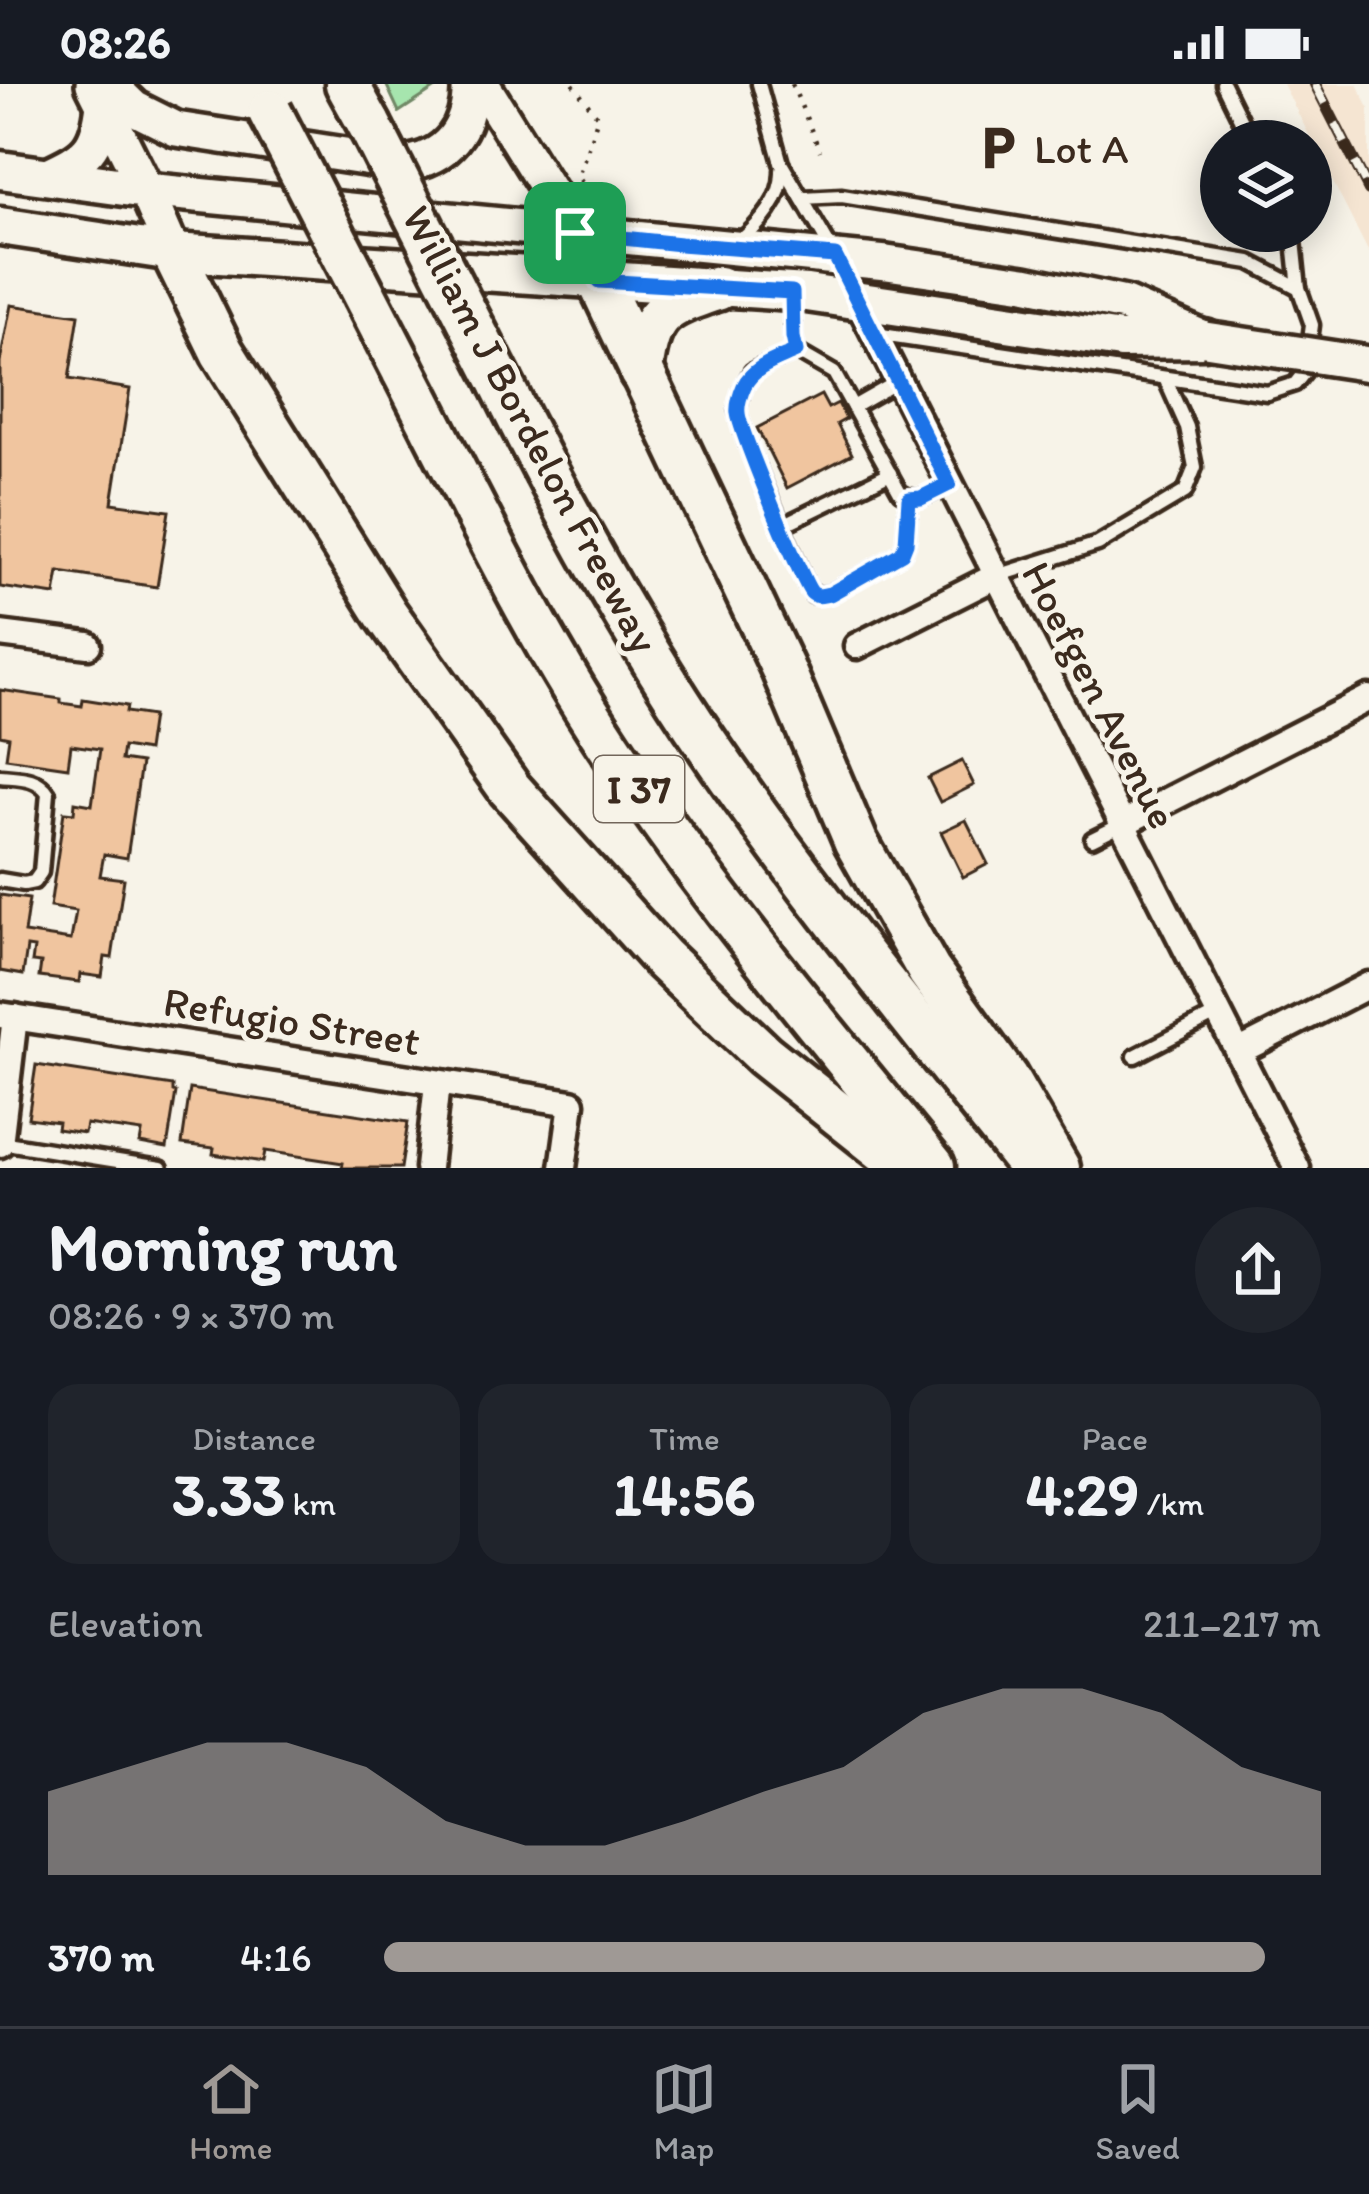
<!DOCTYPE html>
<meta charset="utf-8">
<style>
:root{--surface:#171b24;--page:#20242c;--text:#f1f3f6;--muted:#9ea1a6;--line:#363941;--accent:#9f9995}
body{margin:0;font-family:Itim,sans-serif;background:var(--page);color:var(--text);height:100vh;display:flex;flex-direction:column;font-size:45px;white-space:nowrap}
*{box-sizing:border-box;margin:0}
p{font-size:39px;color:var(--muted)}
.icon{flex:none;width:66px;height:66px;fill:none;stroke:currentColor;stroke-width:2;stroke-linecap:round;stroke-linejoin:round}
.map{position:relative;height:1084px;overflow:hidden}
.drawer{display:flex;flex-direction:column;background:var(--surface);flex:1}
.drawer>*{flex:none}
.fabs{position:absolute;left:1200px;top:36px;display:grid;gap:24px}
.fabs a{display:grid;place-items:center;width:132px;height:132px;border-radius:50%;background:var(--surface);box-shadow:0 6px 30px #0003;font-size:60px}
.pin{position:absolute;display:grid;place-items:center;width:102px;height:102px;color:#fff;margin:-51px;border-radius:24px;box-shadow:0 6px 18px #0006}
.round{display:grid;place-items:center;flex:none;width:126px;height:126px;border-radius:63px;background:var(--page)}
.headline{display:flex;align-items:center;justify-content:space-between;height:204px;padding:0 48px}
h1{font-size:66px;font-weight:700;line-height:90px}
.metrics{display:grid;grid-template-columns:repeat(3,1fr);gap:18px;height:204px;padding:12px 48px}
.metrics div{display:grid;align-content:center;border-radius:30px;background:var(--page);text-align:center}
.metrics b{font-size:60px;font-weight:700}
.metrics small{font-size:33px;font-weight:400}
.metrics p{font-size:33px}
.chart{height:336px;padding:24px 48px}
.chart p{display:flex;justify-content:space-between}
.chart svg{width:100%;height:216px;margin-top:12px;fill:var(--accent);opacity:.7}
ul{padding:0 48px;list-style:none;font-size:39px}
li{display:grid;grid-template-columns:192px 144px 1fr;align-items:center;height:90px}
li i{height:30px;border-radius:15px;background:var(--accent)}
.status{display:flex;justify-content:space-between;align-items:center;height:84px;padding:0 60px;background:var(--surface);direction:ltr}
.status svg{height:33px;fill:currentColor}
.tab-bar{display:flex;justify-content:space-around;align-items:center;height:168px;border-top:3px solid var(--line);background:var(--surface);font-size:33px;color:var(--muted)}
.tab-bar a{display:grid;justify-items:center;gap:6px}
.tab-bar .current{color:var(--accent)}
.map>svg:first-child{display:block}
.built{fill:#f5e5d2}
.green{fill:#a6e5ae;stroke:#708866;stroke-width:3}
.building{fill:#f0c59f;stroke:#3b2a1e;stroke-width:3}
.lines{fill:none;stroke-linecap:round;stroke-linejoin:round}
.lane-casing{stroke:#3b2a1e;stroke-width:21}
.street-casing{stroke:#3b2a1e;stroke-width:33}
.secondary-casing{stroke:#3b2a1e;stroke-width:42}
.primary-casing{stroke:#3b2a1e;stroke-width:45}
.highway-casing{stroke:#3b2a1e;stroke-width:51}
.path{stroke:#3b2a1e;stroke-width:4.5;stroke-dasharray:3 9;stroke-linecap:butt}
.lane{stroke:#f7f3e8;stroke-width:12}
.street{stroke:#f7f3e8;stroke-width:24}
.secondary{stroke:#f7f3e8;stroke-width:33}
.primary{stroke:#f7f3e8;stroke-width:36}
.highway{stroke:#f7f3e8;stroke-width:42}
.rail-casing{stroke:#3b2a1e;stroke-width:12}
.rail{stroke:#f7f3e8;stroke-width:8;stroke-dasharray:22;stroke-linecap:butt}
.secondary-bridge-casing{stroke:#3b2a1e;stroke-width:42;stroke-linecap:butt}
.highway-bridge-casing{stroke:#3b2a1e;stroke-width:51;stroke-linecap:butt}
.secondary-bridge{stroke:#f7f3e8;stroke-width:33}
.highway-bridge{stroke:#f7f3e8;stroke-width:42}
.route-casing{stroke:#fff;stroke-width:24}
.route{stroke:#1a73e8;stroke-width:15}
.labels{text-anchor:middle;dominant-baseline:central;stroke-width:10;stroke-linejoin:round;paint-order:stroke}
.shield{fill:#f7f3e8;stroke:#73665b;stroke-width:3}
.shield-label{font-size:39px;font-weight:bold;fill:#3b2a1e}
.poi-label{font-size:42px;fill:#3b2a1e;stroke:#f7f3e8;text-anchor:start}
.street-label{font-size:42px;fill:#3b2a1e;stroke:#f7f3e8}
</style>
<div class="status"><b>08:26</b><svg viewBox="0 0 49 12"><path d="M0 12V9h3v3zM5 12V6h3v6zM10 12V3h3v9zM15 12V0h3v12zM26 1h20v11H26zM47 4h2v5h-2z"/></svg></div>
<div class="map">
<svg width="1369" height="1084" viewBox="0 0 1369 1084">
<rect width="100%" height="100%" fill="#f7f3e8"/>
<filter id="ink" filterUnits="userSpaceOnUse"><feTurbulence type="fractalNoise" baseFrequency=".00833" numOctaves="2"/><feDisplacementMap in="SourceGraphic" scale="24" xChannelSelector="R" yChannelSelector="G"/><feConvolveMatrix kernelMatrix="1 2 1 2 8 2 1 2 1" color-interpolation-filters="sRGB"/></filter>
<g filter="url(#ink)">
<path class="built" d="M1283,0H1357L1369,24V169Z"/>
<path class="green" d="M386,0H442L399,28Z"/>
<g class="building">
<path d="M11,221L79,231L69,295L130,305L112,419L169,427L157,503L59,488L55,511L0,503V278Z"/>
<path d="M821,311L828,324L838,319L846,335L837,340L852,370L787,404L757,344Z"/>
<path d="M0,606L61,615V619L82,622L83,615L127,622L126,628L152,632L147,667L123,663L121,676L141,679L127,774L104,770L100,792L124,795L112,874L105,873L102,893L80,890L79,898L39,893L41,879L32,878L34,864L27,863L23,891L0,887V811L29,815L24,849L71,856L76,827L50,823L64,728L74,729L75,718L92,721L100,665L71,661L68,683L6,674L9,653L0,651Z"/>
<path d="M962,677L974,701L940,718L928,694Z"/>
<path d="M966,736L988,780L963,793L941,748Z"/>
<path d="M36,981L173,1002V1007L176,1008L167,1064L140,1059L142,1048L86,1040L84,1049L57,1045L58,1038L28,1034Z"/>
<path d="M190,1005L408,1038L401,1084H342L343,1079L265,1067L263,1078L213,1070L214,1064L182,1060Z"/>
</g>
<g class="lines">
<defs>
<g id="lane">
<path d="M759,0L781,79L833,168"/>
<path d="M1223,0L1251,57"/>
<path d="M802,114L842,112L1250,178L1299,204L1312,241L1306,286L1295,300L1267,309L875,250"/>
<path d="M1293,147L1299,204"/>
<path d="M739,158C760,140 783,116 782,86"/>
<path d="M792,215L793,253L796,267L834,289L900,408C918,421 932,409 949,400"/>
<path d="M796,267L752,287L742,306L737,327L747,359L806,499L813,511L829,510L902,469L906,459L909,415"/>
<path d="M853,323L897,298"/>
<path d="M781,442L890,389"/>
<path d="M997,492L1098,460L1185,408L1195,383L1187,343L1165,294"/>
<path d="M0,692C18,694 37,692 48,709L41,788L34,798L24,800L0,796"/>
<path d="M1092,755L1122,740"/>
<path d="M1135,972L1218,929"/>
<path d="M0,1058L161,1084"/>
</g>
<g id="street">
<path d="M835,172L1297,1084"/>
<path d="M0,550L88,561"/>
<path d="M857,562L996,492"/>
<path d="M1122,740L1369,614"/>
<path d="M0,931L572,1019L563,1084"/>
<path d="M1238,968L1369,901"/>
<path d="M0,1060L15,933"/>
<path d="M428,1084L437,999"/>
</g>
<g id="secondary">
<path d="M93,0L146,106L173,168"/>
<path d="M109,0L134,24L176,45L403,80C447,75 471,44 469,0"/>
<path d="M482,0L575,149L599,197"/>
<path d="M46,92C87,73 98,66 103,20"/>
<path d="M146,106L887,179L1025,199L1125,220L1203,254"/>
</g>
<g id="primary">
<path d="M0,86L146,106"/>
<path d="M0,142L173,168L807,209L1121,256L1205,255"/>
</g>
<g id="highway">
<path d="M347,0L369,40"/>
<path d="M173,168L222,268L386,530L510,705L662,874L764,971L906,1084"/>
<path d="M599,197L782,583L856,758L929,887L1006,994L1058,1084"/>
<path d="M403,286C472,419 536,554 620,678C715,819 825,950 933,1082"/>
<path d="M641,288C649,226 663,223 719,204"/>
<path d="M501,299C559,416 622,532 694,641C797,795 916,939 1031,1084"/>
</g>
</defs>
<use href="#lane" class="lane-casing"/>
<use href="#street" class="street-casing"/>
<use href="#secondary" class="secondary-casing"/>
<use href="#primary" class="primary-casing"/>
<use href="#highway" class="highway-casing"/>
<g class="path">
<path d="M573,0L598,33L578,93L594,114"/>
<path d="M792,0L820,67"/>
</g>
<use href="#lane" class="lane"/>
<use href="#street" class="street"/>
<use href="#secondary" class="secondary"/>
<use href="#primary" class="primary"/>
<use href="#highway" class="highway"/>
<defs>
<path id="rail" d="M1315,0L1369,106"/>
</defs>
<use href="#rail" class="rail-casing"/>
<use href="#rail" class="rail"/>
<defs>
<path id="secondary-bridge" d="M1205,255L1369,280"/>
<g id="highway-bridge">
<path d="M270,28L403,286"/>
<path d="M369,40L501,299"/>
</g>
</defs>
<use href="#secondary-bridge" class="secondary-bridge-casing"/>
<use href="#highway-bridge" class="highway-bridge-casing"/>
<use href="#secondary-bridge" class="secondary-bridge"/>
<use href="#highway-bridge" class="highway-bridge"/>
</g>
</g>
<g class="lines" filter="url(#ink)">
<defs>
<path id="route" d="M575,149L680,160L835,172L949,400L921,414L909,415L906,459L902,469L830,510C822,511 818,514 812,509C803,501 739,344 738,329C737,321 741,309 744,302C754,282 777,276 796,267L793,253L792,208L599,197Z"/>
</defs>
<use href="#route" class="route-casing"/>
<use href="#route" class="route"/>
</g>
<defs>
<symbol id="parking-bare" viewBox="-9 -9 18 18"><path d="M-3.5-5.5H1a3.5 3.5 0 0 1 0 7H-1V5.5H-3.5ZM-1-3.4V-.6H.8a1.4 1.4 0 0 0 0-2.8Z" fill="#3b2a1e" stroke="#f7f3e8" stroke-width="2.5" paint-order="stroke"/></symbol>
</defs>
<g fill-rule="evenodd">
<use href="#parking-bare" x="965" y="31" width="66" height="66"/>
</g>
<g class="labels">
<rect class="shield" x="594" y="672" width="90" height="66" rx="9"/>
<g class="shield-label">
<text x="639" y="705">I 37</text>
</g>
<g class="poi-label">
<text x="1034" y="64">Lot A</text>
</g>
<g class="street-label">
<text transform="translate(531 345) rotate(62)">William J Bordelon Freeway</text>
<text transform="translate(1100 611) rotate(63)">Hoefgen Avenue</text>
<text transform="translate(292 937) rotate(9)">Refugio Street</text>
</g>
</g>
</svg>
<div class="fabs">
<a><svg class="icon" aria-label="layers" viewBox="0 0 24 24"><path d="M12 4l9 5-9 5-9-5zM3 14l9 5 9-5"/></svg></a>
</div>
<div class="pin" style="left:575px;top:149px;background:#1e9e55"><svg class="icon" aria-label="arrive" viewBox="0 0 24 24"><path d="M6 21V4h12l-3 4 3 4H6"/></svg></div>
</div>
<section class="drawer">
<div class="headline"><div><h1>Morning run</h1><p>08:26 · 9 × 370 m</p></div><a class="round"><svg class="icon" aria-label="share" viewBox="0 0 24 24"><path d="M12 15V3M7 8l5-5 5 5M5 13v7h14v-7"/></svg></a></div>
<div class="metrics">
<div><p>Distance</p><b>3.33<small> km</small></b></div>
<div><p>Time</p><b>14:56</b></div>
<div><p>Pace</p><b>4:29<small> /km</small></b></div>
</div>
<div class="chart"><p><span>Elevation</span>211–217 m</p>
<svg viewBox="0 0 160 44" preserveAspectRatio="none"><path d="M0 44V27L10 22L20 17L30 17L40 22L50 33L60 38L70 38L80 33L90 27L100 22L110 11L120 6L130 6L140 11L150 22L160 27V44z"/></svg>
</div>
<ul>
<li><b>370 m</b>4:16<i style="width:94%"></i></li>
</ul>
</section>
<nav class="tab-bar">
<a class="current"><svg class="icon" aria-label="home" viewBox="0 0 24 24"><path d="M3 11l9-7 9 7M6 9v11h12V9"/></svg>Home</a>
<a><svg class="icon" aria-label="map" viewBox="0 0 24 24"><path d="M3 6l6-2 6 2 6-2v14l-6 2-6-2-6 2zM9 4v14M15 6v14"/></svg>Map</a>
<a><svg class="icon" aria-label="saved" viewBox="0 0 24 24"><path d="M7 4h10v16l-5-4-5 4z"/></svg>Saved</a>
</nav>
